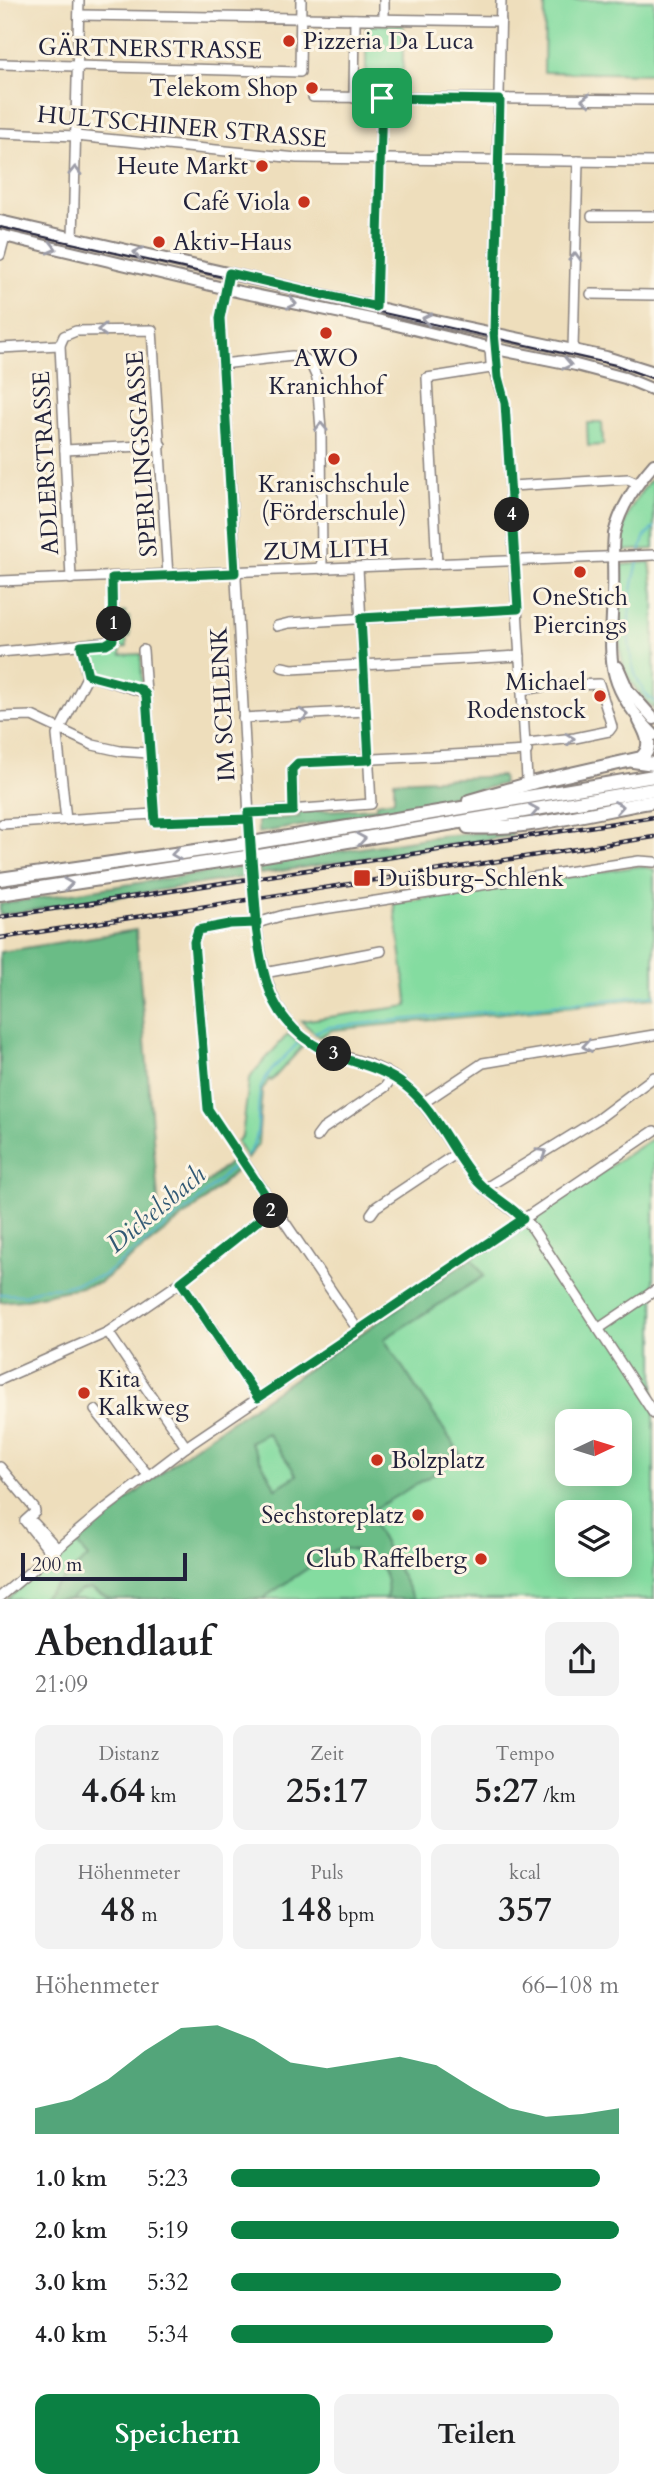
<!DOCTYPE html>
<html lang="de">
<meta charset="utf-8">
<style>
:root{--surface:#fff;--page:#f2f2f2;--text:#202124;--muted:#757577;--accent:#0b8043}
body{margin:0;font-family:Cardo,serif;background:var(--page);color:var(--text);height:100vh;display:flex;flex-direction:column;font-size:26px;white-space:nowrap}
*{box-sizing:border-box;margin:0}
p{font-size:23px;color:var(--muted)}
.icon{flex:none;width:38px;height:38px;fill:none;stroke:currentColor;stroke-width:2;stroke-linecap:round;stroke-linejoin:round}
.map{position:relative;height:1599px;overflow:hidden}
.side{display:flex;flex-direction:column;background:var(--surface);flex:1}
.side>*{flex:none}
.needle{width:46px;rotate:86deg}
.fabs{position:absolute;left:555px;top:1409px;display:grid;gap:14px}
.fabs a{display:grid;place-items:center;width:77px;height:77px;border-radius:14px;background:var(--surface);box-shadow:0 4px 18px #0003;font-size:35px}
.scale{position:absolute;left:21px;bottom:18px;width:166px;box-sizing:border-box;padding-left:7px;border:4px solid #22223b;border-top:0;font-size:19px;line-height:24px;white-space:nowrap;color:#22223b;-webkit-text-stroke:5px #fcf5e5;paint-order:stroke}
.pin{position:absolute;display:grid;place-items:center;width:60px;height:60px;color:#fff;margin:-30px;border-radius:14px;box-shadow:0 4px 10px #0006}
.km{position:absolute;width:35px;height:35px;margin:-18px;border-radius:50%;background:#222;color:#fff;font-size:19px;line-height:35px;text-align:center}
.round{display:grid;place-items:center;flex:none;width:74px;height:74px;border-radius:14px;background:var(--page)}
.headline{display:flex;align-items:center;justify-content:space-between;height:119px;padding:0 35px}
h1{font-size:38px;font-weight:700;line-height:52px}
.stats{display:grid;grid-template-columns:repeat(3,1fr);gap:10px;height:119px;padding:7px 35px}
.stats div{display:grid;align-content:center;border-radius:14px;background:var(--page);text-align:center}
.stats b{font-size:35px;font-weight:700}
.stats small{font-size:19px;font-weight:400}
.stats p{font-size:19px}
.chart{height:196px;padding:14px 35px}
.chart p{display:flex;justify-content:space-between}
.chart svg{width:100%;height:126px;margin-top:7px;fill:var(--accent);opacity:.7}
.primary-button{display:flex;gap:14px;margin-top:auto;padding:14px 35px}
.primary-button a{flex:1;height:80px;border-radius:14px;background:var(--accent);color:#fff;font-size:28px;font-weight:700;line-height:80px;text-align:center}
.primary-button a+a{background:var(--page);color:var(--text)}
ul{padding:0 35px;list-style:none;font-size:23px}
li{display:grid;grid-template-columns:112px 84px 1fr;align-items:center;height:52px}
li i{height:18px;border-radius:9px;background:var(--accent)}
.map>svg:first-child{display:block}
.green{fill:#84dca0;stroke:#537f6e;stroke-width:2;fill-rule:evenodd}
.forest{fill:#6bbc86;stroke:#466f60;stroke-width:2;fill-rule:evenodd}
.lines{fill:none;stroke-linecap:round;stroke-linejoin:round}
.stream{stroke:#4daecc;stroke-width:2}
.minor-casing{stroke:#88807c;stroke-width:12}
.major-casing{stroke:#88807c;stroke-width:14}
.highway-casing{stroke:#88807c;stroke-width:16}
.minor{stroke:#fff;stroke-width:9}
.major{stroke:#fff;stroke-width:10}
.highway{stroke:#fff;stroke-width:12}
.tram{stroke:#22223b;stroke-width:2}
.rail-casing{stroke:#22223b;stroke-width:4.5}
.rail{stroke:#fcf5e5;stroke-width:2;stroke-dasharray:5;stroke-linecap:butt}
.highway-bridge-casing{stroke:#88807c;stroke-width:16;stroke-linecap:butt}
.highway-bridge{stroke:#fff;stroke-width:12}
.oneway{stroke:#9c9ca7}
.route-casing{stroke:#fff;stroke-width:14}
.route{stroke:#0b8043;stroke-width:9}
.poi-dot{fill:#c8321e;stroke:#fcf5e5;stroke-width:2.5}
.labels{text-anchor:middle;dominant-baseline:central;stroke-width:6;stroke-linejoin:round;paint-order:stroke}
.poi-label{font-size:24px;fill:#22223b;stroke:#fcf5e5;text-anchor:end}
.street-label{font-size:24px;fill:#22223b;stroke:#fcf5e5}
.water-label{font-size:26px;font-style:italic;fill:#335a75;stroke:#fcf5e5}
</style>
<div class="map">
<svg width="654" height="1599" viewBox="0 0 654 1599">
<rect width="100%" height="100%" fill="#fcf5e5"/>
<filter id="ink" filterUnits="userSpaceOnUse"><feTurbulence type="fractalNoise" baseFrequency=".0143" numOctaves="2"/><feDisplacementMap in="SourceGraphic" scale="14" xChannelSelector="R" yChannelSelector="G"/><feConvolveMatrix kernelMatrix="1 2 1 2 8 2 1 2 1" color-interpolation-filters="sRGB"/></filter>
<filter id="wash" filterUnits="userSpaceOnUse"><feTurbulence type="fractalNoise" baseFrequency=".00686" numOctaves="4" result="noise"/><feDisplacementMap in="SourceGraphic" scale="28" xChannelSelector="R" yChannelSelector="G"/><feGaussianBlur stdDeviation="1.57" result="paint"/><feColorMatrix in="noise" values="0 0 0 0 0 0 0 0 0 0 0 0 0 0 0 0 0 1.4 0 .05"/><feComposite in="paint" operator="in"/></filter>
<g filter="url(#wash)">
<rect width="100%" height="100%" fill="#eedebc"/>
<g class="green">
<path d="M545,0H654V74L544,72Z"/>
<path d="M366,24L403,25V95H366Z"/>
<path d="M587,423H602L603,445L588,446Z"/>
<path d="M654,476V549L620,551C621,519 634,499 654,476Z"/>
<path d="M650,562L654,595V710C644,699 633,688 627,675C612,644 624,599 622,565Z"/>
<path d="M126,612V617H129L130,637H126L127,647L121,648V655L141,654L142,688L91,674L85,652L87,649C100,648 111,650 120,639L119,613Z"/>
<path d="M640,866L654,869V998L332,1030L319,1037L301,1021L408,1006L394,903Z"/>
<path d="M288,1034L303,1046L271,1081L269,1079L262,1091L258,1144L247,1159L237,1141L242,1137L249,1080L254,1072Z"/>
<path d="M654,1137V1599H7L113,1510L472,1258ZM567,1421H620V1474H567ZM567,1512H620V1564H567Z"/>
</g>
<g class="forest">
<path d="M502,776L503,784L395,810L258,833V820L299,817V812L376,808V803L394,800V781Z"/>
<path d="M510,830L512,836L260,874L259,864L438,836Z"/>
<path d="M243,867L245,877L0,915V904Z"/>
<path d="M136,930L160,1223L236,1157L241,1166L205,1200L99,1283L22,1300L0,1302V952Z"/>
<path d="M472,1258L484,1276L384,1339L462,1457L368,1513L414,1599H386C395,1569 364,1543 335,1550L262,1599H111L91,1589L81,1590L69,1599H41L88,1557L75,1542L192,1448ZM267,1433L297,1475L276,1488L250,1442Z"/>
</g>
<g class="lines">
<g class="stream">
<path d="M640,552L644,538L654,527"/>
<path d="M639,558C628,598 618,673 654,702"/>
<path d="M315,1032L329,1027L654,995"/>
<path d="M245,1157C265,1137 254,1112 261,1087C264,1075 288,1054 297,1044"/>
<path d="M0,1294L25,1295L42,1288L63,1287L103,1276L196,1202L240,1160"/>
</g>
</g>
</g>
<g filter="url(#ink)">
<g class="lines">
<defs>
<g id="minor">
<path d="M501,0L494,332L490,348L491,363L505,403L527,779"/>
<path d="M79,15L501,21"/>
<path d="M384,19V0"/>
<path d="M0,64L300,72L301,0"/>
<path d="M313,97L654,100"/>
<path d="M354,98L355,19"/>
<path d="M0,133L76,136L297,158L654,162"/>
<path d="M592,216H654"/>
<path d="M73,239L79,0"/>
<path d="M0,255L5,236"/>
<path d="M229,273L220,318C224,399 231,480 235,561C239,640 243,719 248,798C251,855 251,971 283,1015C317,1064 356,1050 396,1078C433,1105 448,1148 477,1181C493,1200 517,1210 533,1229L654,1414"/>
<path d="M591,294L654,295"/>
<path d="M376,307L382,98"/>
<path d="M0,348L60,345"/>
<path d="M573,349L578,161"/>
<path d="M222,364L292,356L302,357L310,362L317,378L321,430L322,569"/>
<path d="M65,450L161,445"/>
<path d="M511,486L628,479L637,483"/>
<path d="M437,564L427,378L497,367"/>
<path d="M71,579L60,345L64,336L76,331L152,330L168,576"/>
<path d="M0,581L654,555"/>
<path d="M277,626L289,623L518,609"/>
<path d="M81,646L88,675"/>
<path d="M143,650L155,822L249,819"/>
<path d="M0,652L110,642L114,636L112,578"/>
<path d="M282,667L292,669L520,656"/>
<path d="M88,675L144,692"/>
<path d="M522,690L547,686L599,684L612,727L609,731L575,738L527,743"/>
<path d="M0,717L32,716L93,745L120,751L149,753"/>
<path d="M243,718L366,711"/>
<path d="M294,811L292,769L298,763L527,751"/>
<path d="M248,813L371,804L358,568"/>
<path d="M66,820L57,735L88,675"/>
<path d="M2,824L153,814"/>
<path d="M264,973L381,951"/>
<path d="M423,1103L483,1063L654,1035"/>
<path d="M317,1137L323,1129L385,1087L393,1076"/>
<path d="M484,1189L598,1119L654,1077"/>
<path d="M371,1214L376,1207L457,1153"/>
<path d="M181,1282L258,1398"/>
<path d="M598,1329L654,1291"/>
<path d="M358,1330L208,1109L194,942L198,930L230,924L257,923L284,915L639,861L654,862"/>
<path d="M108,1332L186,1447"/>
<path d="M0,1380L108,1332L181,1282L274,1208"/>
<path d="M95,1410L148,1475"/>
<path d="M0,1467L34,1508L35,1512L25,1521L51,1553"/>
<path d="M34,1523L57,1548"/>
<path d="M0,1597L102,1511L186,1447L654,1131"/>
</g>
<g id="major">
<path d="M0,221L436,321L606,357L654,372"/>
<path d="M0,235L240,292L380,321L496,349L576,365L625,378L654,390"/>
<path d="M654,464C635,486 621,506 614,534C612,554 614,575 613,595C610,662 604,684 654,735"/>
<path d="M618,667L628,690L654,719"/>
</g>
<g id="highway">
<path d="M633,761L654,764"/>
<path d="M469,801L535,782L641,758C654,747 647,734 640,721"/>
<path d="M468,827C523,831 598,811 654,801"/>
<path d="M258,842L654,776"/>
<path d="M259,856L654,789"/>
<path d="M0,879L244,844"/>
<path d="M0,894L246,857"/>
</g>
</defs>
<use href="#minor" class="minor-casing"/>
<use href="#major" class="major-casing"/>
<use href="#highway" class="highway-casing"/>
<use href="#minor" class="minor"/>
<use href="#major" class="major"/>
<use href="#highway" class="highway"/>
<path class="tram" d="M0,227L616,365L654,379"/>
<defs>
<g id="rail">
<path d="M0,917L654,817"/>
<path d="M0,938L654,837"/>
</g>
</defs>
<use href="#rail" class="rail-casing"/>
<use href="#rail" class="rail"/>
<defs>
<g id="highway-bridge">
<path d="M244,844L258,842"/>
<path d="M246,857L259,856"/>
</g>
</defs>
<use href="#highway-bridge" class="highway-bridge-casing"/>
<use href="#highway-bridge" class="highway-bridge"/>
</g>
<defs><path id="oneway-chevron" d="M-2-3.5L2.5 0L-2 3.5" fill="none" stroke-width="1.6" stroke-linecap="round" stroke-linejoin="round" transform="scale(1.75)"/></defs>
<g class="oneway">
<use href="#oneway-chevron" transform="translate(586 100) rotate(-180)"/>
<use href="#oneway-chevron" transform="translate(75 171) rotate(-89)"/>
<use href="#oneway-chevron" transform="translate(52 248) rotate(14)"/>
<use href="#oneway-chevron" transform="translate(138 253) rotate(-168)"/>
<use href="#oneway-chevron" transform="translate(575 257) rotate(-88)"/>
<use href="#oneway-chevron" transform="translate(292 303) rotate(12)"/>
<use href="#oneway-chevron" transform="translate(427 319) rotate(-167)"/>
<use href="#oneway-chevron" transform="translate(102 330) rotate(178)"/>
<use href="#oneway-chevron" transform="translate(567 364) rotate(12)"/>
<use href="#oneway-chevron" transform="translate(321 427) rotate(-91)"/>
<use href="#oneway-chevron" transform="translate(304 715) rotate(-3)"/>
<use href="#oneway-chevron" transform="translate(570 739) rotate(-7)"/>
<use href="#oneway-chevron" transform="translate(619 807) rotate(-10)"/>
<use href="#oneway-chevron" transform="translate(534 810) rotate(-10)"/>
<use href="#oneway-chevron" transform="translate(361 839) rotate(-9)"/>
<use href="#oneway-chevron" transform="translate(176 854) rotate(172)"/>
<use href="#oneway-chevron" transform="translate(68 884) rotate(-8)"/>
<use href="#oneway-chevron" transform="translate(587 1046) rotate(171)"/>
<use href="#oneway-chevron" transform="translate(542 1153) rotate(-31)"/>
</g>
</g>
<g class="lines" filter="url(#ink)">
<defs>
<path id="route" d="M382,98L376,307L229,273L220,318L235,573L112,578L113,640L106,644L81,646L88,675L141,689L146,695L155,822L249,819L257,923L230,924L198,930L194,942L208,1109L274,1208L181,1282L258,1398L523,1219C509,1204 491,1196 478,1182C451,1152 437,1110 404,1085C377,1063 341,1063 313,1044C297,1034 283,1019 274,1001C252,956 252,865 248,813L293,811L292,769L298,763L369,760L361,618L518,609L505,403L498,377L494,332L500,100L382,98"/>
</defs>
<use href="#route" class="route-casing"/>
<use href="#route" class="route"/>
</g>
<g class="poi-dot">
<circle cx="289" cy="41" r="7"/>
<circle cx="312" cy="88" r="7"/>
<circle cx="262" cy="166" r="7"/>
<circle cx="304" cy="202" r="7"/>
<circle cx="159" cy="242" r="7"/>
<circle cx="326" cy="333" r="7"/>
<circle cx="334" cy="459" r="7"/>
<circle cx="580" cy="572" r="7"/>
<circle cx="600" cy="696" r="7"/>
<rect x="353" y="869" width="18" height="18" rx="3.5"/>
<circle cx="84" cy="1393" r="7"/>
<circle cx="377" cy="1460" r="7"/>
<circle cx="418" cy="1515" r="7"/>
<circle cx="481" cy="1559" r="7"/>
</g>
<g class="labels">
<g class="poi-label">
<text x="303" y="41" text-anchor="start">Pizzeria Da Luca</text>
<text x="298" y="88">Telekom Shop</text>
<text x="248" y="166">Heute Markt</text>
<text x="290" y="202">Café Viola</text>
<text x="173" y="242" text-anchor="start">Aktiv-Haus</text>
<text x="326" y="358" text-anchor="middle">AWO<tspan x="326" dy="28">Kranichhof</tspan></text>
<text x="334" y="484" text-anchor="middle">Kranischschule<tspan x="334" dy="28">(Förderschule)</tspan></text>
<text x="580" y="597" text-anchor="middle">OneStich<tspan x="580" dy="28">Piercings</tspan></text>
<text x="586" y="682">Michael<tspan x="586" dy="28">Rodenstock</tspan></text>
<text x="378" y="878" text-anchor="start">Duisburg-Schlenk</text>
<text x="98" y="1379" text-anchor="start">Kita<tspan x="98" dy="28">Kalkweg</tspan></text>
<text x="391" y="1460" text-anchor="start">Bolzplatz</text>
<text x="404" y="1515">Sechstoreplatz</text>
<text x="467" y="1559">Club Raffelberg</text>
</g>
<g class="street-label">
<text transform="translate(150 49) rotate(1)">GÄRTNERSTRASSE</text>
<text transform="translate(182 127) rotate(5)">HULTSCHINER STRASSE</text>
<text transform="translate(142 454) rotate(-94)">SPERLINGSGASSE</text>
<text transform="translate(46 463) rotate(-93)">ADLERSTRASSE</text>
<text transform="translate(326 550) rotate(-2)">ZUM LITH</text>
<text transform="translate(223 704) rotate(-93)">IM SCHLENK</text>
</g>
<g class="water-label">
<text transform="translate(156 1209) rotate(-40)">Dickelsbach</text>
</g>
</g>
</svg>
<div class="fabs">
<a><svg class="needle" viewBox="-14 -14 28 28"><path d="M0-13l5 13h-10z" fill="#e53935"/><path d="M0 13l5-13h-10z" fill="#757577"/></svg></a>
<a><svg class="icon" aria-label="layers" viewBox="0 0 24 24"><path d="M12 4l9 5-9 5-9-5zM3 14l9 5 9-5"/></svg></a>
</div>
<div class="scale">200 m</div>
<div class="pin" style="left:382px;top:98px;background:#1e9e55"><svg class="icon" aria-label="arrive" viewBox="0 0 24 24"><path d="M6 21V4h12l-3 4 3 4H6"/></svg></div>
<b class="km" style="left:114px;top:624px">1</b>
<b class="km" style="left:271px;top:1211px">2</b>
<b class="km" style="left:334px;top:1054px">3</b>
<b class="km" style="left:512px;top:515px">4</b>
</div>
<section class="side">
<div class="headline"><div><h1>Abendlauf</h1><p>21:09</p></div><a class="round"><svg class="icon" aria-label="share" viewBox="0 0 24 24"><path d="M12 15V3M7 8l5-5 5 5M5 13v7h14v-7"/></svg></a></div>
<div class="stats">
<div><p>Distanz</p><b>4.64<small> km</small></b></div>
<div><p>Zeit</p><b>25:17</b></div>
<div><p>Tempo</p><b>5:27<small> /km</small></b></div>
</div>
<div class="stats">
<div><p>Höhenmeter</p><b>48<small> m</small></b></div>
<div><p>Puls</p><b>148<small> bpm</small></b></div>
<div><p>kcal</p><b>357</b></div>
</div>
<div class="chart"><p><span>Höhenmeter</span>66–108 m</p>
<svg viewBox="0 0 160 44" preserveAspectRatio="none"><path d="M0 44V35L10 32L20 25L30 15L40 7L50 6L60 11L70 19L80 21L90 19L100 17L110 20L120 28L130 35L140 38L150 37L160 35V44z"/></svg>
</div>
<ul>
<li><b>1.0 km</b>5:23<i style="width:95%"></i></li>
<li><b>2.0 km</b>5:19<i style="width:100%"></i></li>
<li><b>3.0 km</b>5:32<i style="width:85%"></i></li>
<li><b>4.0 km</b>5:34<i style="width:83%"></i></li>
</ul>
<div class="primary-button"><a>Speichern</a><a>Teilen</a></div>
</section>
